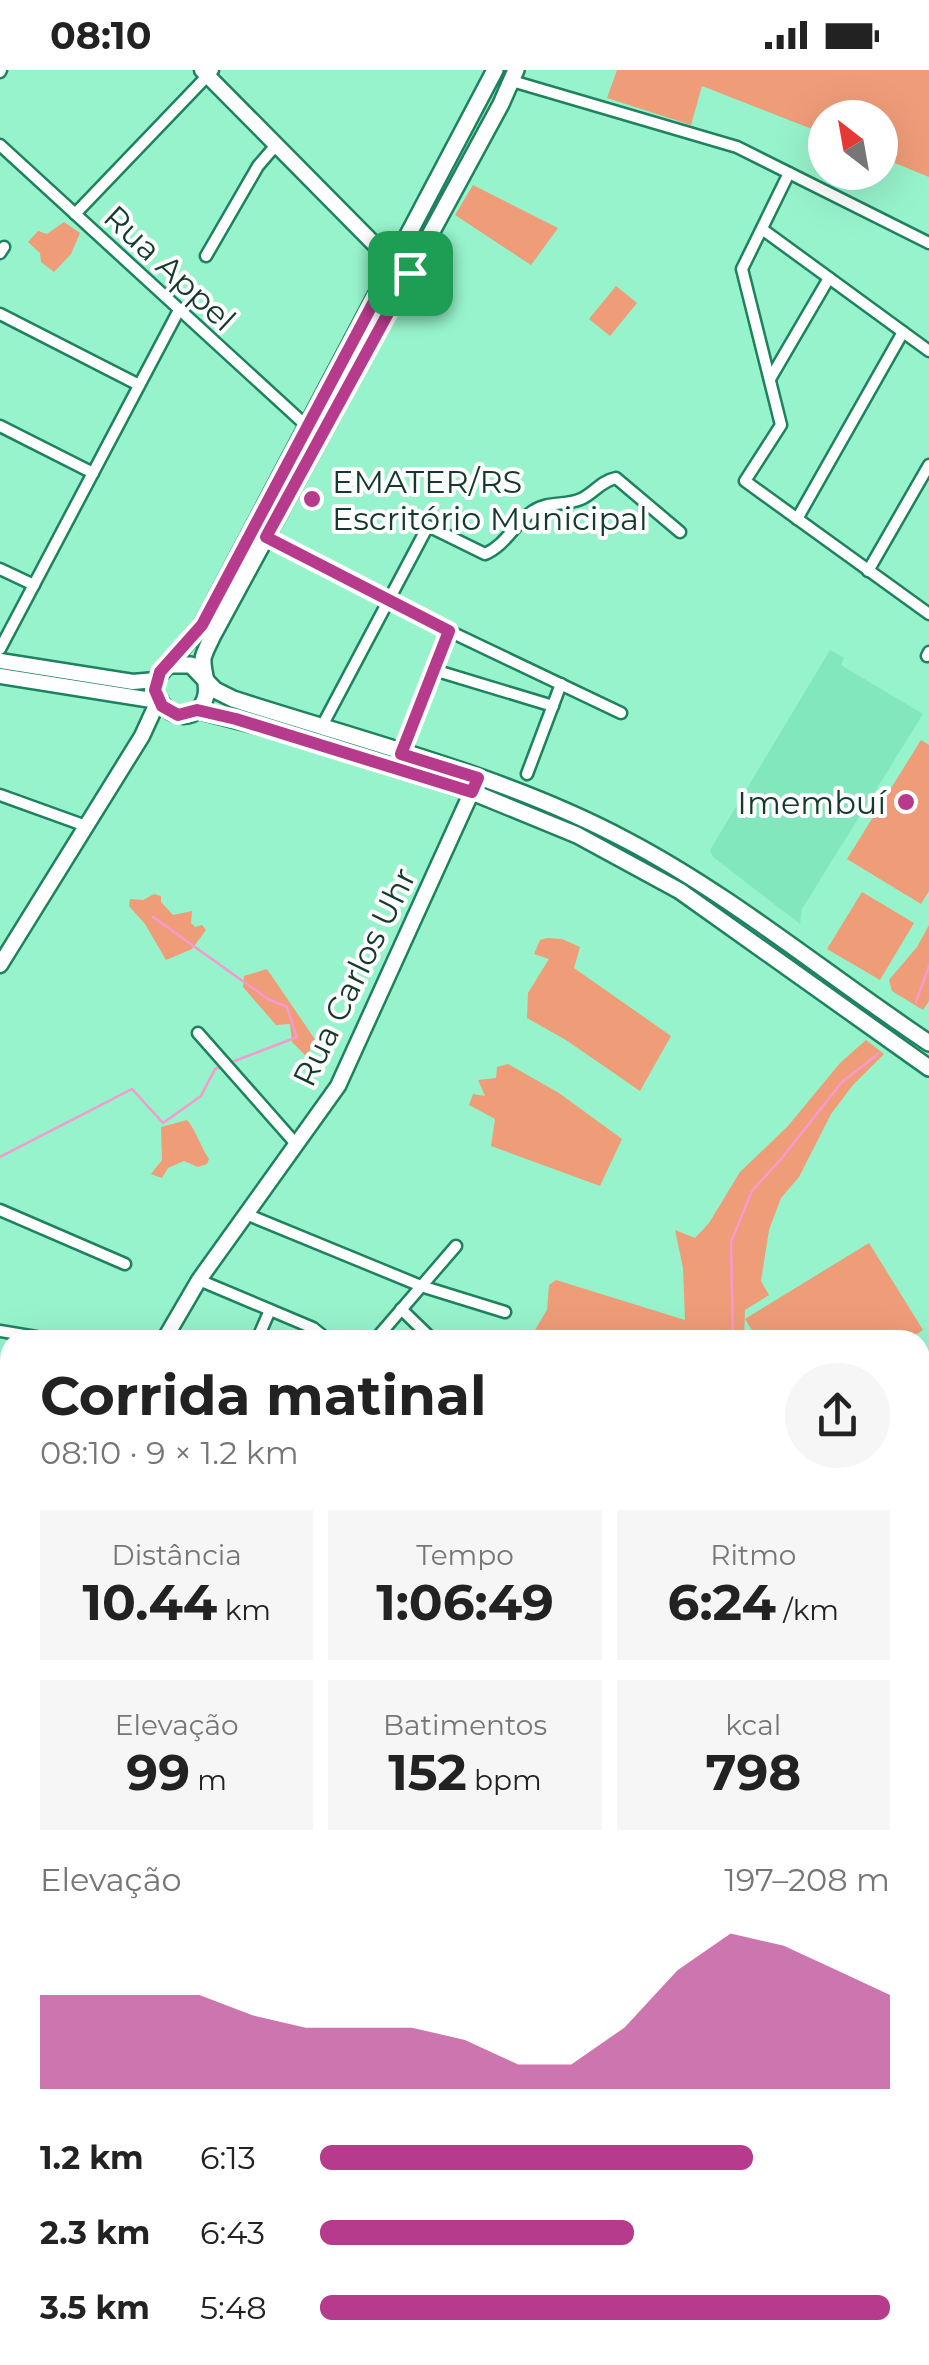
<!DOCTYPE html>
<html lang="pt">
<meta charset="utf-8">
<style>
:root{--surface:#fff;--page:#f6f6f6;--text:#222;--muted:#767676;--accent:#b73b8c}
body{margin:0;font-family:Montserrat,sans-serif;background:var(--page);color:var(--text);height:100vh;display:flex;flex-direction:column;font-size:38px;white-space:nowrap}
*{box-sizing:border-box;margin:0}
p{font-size:32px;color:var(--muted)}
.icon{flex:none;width:55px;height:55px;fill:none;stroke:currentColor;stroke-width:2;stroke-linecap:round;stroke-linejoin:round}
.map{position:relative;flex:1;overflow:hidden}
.drawer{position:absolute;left:0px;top:1260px;width:930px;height:1035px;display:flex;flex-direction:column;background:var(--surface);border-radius:30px 30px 0 0;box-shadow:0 10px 40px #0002}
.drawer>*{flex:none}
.needle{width:65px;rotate:329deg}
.fabs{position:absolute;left:808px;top:30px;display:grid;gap:20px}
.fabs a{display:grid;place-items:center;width:90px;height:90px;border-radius:50%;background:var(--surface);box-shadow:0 10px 40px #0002;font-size:50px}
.pin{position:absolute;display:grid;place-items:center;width:85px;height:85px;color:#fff;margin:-42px;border-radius:20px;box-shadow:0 5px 15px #0006}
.round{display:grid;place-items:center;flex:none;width:105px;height:105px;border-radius:52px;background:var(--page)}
.overview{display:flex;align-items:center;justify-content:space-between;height:170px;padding:0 40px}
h1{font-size:55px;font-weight:700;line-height:75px}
.metrics{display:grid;grid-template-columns:repeat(3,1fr);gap:15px;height:170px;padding:10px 40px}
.metrics div{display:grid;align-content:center;border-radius:0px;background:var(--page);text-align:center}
.metrics b{font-size:50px;font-weight:700}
.metrics small{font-size:28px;font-weight:400}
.metrics p{font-size:28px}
.chart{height:280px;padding:20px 40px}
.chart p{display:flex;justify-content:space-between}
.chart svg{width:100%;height:180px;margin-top:10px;fill:var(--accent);opacity:.7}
ul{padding:0 40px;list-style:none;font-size:32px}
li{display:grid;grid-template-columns:160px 120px 1fr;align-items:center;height:75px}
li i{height:25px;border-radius:12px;background:var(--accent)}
.status{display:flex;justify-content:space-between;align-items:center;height:70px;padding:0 50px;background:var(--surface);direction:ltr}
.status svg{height:28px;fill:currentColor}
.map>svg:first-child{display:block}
.built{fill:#83e7bd}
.green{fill:#ef9c78}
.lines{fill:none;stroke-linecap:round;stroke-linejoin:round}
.stream{stroke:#f699cf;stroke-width:2.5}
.street-casing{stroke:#1e825f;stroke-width:15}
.secondary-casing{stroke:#1e825f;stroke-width:19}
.primary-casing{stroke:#1e825f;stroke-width:20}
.highway-casing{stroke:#1e825f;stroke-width:22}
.street{stroke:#fff;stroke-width:10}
.secondary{stroke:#fff;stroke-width:14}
.primary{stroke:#fff;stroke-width:15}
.highway{stroke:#fff;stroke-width:18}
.route-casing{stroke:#fff;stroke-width:20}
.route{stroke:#b73b8c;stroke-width:12}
.poi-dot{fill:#b73b8c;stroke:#fefefe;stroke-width:4}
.labels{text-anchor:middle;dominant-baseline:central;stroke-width:8;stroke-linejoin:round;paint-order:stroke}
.street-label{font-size:32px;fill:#133a2b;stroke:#fefefe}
.poi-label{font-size:32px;fill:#133a2b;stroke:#fefefe;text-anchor:start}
</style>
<div class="status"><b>08:10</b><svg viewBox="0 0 49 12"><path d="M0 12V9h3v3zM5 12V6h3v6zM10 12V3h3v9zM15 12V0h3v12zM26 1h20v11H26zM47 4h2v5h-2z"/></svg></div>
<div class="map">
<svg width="929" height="2295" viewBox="0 0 929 2295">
<rect width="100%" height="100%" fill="#97f3cb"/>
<path class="built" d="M830,580L844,588L841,595L923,644L802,839L800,854L713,787L710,780Z"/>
<g class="green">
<path d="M617,0H929V107L880,87V48H825V64L702,16L691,55L607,28Z"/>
<path d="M473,115L558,158L531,195L455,145Z"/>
<path d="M64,152L80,163L71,184L54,202L41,192L40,183L28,172L38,161L47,164Z"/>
<path d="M616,216L637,233L610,266L589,249Z"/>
<path d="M921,670L929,675V821L921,834L847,789Z"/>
<path d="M862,822L914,853L880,910L827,879Z"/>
<path d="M154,824L161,826V832L173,845L192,841L191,853L195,857L202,855L206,860L192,879L166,890L145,854L129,836L130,829L143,830Z"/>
<path d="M929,855V931L923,940L892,921L889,910L917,877Z"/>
<path d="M547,868L562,869L580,877L574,898L671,966L640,1021L566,970L527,948L528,923L549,889L534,884L540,870Z"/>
<path d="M267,899L316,971L306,986L292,972L290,954L276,955L243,917L244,906Z"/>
<path d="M866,970L884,984L853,1015L831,1044L799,1107L781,1128L769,1160L761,1211L769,1225L745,1240L744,1270H529L547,1240L549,1215L556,1210L685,1250L683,1198L675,1160L695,1168L709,1153L740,1102L788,1056L840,993Z"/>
<path d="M508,994L559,1023L622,1069L600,1116L491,1076L495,1049L469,1035L473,1024L485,1026L478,1010L496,1008L497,997Z"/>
<path d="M187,1050C197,1062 200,1076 209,1089L207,1094L198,1097L184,1091L168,1098L162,1108L151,1104L162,1090L161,1057Z"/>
<path d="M869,1173L923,1260L907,1270H758L745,1249Z"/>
<path d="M920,1898H929V2022L920,2017Z"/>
</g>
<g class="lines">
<g class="stream">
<path d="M153,847L268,929L287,937L297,967L232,992"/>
<path d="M916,932L929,896"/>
<path d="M0,1087L132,1019L163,1053L201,1026L215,999L220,997"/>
<path d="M733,1270L731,1172L752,1121L781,1089L842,1012L878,984"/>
<path d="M920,1461L929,1454"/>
<path d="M920,1994L929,2007"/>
<path d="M929,2262V2274"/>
</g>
<defs>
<g id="street">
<path d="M0,2L1,0"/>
<path d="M512,11L737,77L929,173"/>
<path d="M0,75L311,360"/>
<path d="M789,103L742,199L781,355L745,411L929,544"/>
<path d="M75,144L213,0"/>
<path d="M762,159L929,281"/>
<path d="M0,183L4,177"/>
<path d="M206,186L258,96L276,75"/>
<path d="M0,244L139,315"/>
<path d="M770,309L829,208"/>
<path d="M0,356L93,403"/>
<path d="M797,449L903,262"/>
<path d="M265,467L388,532L621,643"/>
<path d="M0,499L34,515"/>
<path d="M868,501L929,395"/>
<path d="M0,579L179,240"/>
<path d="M927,586L929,582"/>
<path d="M434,600L553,636"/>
<path d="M321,658L428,456L485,484C506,475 515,453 533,441C547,431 566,436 581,429C594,423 601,411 616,408L680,462"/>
<path d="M401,684L449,561"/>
<path d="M527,704L561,614"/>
<path d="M0,725L86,756"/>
<path d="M198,963L296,1074"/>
<path d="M0,1140L125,1194"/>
<path d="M246,1144L421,1216L505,1242"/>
<path d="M199,1210L313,1258L328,1270"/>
<path d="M401,1239L433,1270"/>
<path d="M0,1261L54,1270"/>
<path d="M257,1270L270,1240"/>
<path d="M375,1270L456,1176"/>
<path d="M920,1563L929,1559"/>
<path d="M920,1678L929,1694"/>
<path d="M0,1888L10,1896"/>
<path d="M0,1957L10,1944"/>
<path d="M0,2019L10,2027"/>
<path d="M0,2149L10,2156"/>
<path d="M0,2248L10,2235"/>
<path d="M0,2277L22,2295"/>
<path d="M177,2285L190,2295"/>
<path d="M335,2285L347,2295"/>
<path d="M501,2285L514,2295"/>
</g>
<g id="secondary">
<path d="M202,0L386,186L410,203"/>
<path d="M0,591L133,612L155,610"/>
<path d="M0,606L158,631L142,666L0,895"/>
<path d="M164,1270L199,1210L338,1016L478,708"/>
<path d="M0,1593L10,1573"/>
<path d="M0,1775H10"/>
</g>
<g id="primary">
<path d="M495,0L202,555L155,610C153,643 193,660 205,629C210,615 202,602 203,589C204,582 209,574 212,567L501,34L516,0"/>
<path d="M170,595H191L215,620L233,629C363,671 506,706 626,770C733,826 828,906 929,973"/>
<path d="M197,640L267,658L472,722L577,765L680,821L929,998"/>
</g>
<g id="highway">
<path d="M0,1822H10"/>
<path d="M0,1835H10"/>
<path d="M920,1859H929"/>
<path d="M0,1868L10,1865"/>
<path d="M920,1880H929"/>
</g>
</defs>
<use href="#street" class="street-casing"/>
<use href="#secondary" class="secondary-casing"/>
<use href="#primary" class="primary-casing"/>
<use href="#highway" class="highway-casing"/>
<use href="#street" class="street"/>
<use href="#secondary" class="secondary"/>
<use href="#primary" class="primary"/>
<use href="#highway" class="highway"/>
</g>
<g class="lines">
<defs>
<path id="route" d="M395,192L410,203L266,467L449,561L401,684L478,708L472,722L236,649L197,640L178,645L162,636L155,620L160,602L202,555Z"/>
</defs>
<use href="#route" class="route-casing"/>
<use href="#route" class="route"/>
</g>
<g class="poi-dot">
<circle cx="312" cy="429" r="10"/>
<circle cx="906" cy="732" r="10"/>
</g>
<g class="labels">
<g class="street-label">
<text transform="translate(170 198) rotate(43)">Rua Appel</text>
<text transform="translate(354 907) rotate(-64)">Rua Carlos Uhr</text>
</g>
<g class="poi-label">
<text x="332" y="411">EMATER/RS<tspan x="332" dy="37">Escritório Municipal</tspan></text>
<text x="886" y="732" text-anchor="end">Imembuí</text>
</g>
</g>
</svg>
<div class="fabs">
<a><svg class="needle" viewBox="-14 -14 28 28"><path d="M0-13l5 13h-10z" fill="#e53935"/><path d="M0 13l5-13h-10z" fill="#767676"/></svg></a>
</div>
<div class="pin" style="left:410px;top:203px;background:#1e9e55"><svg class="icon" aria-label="arrive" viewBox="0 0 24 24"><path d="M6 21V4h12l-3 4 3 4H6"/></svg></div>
<section class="drawer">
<div class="overview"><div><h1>Corrida matinal</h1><p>08:10 · 9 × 1.2 km</p></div><a class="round"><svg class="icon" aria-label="share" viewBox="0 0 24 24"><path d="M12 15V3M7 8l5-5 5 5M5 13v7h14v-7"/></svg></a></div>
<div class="metrics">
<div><p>Distância</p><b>10.44<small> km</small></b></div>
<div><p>Tempo</p><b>1:06:49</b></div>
<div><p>Ritmo</p><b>6:24<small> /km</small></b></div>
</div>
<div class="metrics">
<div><p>Elevação</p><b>99<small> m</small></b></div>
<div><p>Batimentos</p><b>152<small> bpm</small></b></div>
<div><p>kcal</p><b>798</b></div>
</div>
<div class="chart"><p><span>Elevação</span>197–208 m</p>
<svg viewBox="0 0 160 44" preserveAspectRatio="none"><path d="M0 44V21L10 21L20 21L30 21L40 26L50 29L60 29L70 29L80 32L90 38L100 38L110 29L120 15L130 6L140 9L150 15L160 21V44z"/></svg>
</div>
<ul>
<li><b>1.2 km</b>6:13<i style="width:76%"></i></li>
<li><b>2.3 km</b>6:43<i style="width:55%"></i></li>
<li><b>3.5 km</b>5:48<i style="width:100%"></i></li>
</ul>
</section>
</div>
